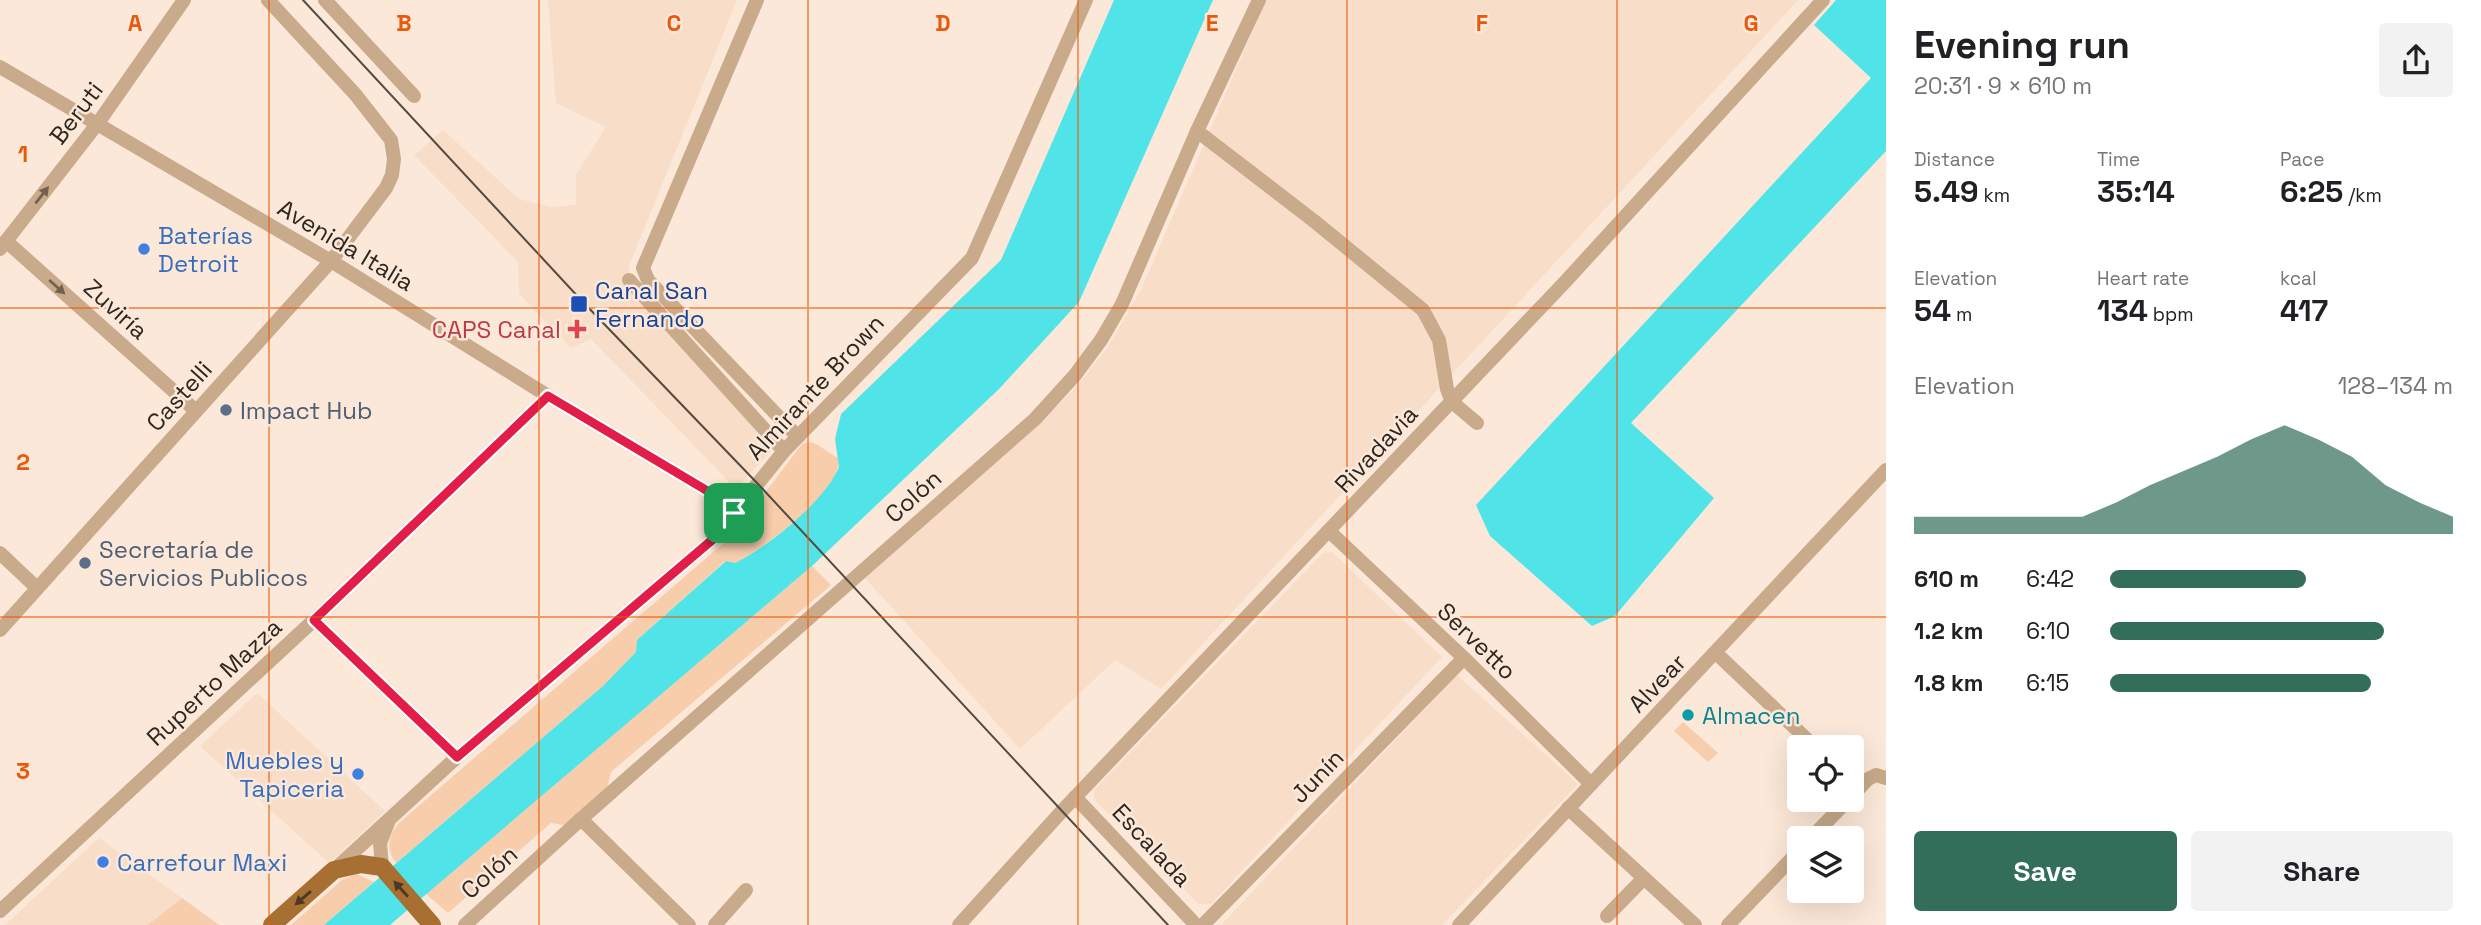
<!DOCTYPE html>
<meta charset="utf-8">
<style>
:root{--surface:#fff;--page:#f2f2f2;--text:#202124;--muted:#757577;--accent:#326e59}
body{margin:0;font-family:"Space Grotesk",sans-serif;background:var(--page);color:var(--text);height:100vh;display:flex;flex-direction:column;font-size:26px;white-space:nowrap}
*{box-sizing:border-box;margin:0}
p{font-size:23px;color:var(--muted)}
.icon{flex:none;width:38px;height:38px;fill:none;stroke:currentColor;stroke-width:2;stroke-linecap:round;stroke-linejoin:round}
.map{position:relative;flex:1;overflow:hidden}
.drawer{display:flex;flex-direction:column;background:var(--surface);width:595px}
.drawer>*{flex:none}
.buttons{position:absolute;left:1787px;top:735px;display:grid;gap:14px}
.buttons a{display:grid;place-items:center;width:77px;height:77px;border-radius:7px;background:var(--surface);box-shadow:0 7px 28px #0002;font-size:35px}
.pin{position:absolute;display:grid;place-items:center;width:60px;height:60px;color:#fff;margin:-30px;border-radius:14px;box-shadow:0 4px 10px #0006}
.round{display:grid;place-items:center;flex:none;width:74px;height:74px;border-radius:7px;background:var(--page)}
.overview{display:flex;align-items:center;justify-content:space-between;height:119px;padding:0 28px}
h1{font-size:38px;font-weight:600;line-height:52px}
.metrics{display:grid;grid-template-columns:repeat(3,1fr);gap:10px;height:119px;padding:7px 28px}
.metrics div{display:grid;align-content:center}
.metrics b{font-size:30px;font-weight:600}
.metrics small{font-size:19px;font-weight:400}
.metrics p{font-size:19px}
.chart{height:196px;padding:14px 28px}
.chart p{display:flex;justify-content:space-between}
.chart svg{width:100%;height:126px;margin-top:7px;fill:var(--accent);opacity:.7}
.cta{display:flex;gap:14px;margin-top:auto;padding:14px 28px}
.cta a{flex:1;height:80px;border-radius:7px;background:var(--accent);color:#fff;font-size:28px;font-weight:600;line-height:80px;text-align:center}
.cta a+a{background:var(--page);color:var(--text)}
ul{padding:0 28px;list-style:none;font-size:23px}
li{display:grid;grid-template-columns:112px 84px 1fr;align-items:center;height:52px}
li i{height:18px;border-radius:9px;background:var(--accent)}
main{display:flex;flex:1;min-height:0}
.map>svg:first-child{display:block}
.built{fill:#f8ddc8}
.green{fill:#f7cdac}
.water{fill:#50e4e8}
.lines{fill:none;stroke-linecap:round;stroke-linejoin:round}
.minor{stroke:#c9aa8b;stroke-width:14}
.major{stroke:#a77032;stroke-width:18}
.tram{stroke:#534a42;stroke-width:2}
.oneway{fill:#736150}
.oneway2{fill:#4c3824}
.route-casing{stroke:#fff;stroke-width:14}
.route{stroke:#e11d48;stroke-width:9}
.grid{fill:none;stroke:#e8590c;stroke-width:2;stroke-opacity:0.55}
.shop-dot{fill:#3f7fe0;stroke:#fce8d8;stroke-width:2.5}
.transit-dot{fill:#1a4fb4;stroke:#fce8d8;stroke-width:2.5}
.health-dot{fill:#e0444e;stroke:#fce8d8;stroke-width:2.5}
.service-dot{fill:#5c6f8a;stroke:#fce8d8;stroke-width:2.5}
.culture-dot{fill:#0f9aa8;stroke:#fce8d8;stroke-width:2.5}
.labels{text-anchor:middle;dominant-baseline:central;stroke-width:5;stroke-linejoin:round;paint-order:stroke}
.street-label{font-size:24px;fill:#2d2620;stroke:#fce8d8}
.shop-label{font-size:24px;fill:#366cbe;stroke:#fce8d8;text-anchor:start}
.transit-label{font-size:24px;fill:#164399;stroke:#fce8d8;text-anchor:start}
.health-label{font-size:24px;fill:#be3a42;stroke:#fce8d8;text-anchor:end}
.service-label{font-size:24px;fill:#4e5e75;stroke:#fce8d8;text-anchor:start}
.culture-label{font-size:24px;fill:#0d838f;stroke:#fce8d8;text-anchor:start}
.grid-label{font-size:23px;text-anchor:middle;font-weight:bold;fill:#e8590c;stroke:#fce8d8;stroke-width:5;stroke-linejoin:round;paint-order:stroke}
</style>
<main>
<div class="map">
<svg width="1886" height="925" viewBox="0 0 1886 925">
<rect width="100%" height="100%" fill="#fce8d8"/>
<g class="built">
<path d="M548,0H737L629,266L628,285L773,449L736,489L591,339L571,348L519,294L518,262L414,155L443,130L519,199L552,207L576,205V175L606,127L556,103Z"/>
<path d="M1266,0H1798L1161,689L1115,660L1020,749L865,578L1075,389L1107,348L1141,290Z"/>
<path d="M1332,552L1442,657L1211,904H1199L1094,799V790L1323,553Z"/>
<path d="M1457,675L1578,784L1442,925H1221Z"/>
<path d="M257,693L385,811L329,863L200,746Z"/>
<path d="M99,838L219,925H5Z"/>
</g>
<g class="green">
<path d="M810,442L818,445L839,459C841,492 763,549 735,563L725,561L637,640L636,652L603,686L396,863C385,849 388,835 400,822L733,535L802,444Z"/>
<path d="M812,566L831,585L611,772L607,789L565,825L551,823L448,913L426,894Z"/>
<path d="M1683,722L1718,753L1708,762L1674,731Z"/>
<path d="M356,874L374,882L324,925H291L342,880Z"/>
<path d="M182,898L219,925H148Z"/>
</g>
<g class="water">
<path d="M1114,0H1213L1079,302L999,389L812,566L390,925H324L603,686L636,652L637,640L726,561L735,563C768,547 825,501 839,467L835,439L841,414L1001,260Z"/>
<path d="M1836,0H1886V151L1631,423L1714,498L1615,616L1592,626L1490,536L1476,505L1871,78L1814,25Z"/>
</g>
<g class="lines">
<g class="minor">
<path d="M325,0L414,96"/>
<path d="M757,0L643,268L648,280L798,437"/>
<path d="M0,67L331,261L548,396L721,499L734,513"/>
<path d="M1197,131L1314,221L1423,310L1439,340L1447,389L1452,402L1477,423"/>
<path d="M6,241L196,411"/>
<path d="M0,249L98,123L184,0"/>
<path d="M629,280L784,451"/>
<path d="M1330,532L1464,658L1591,784"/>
<path d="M0,553L37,588"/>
<path d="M314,620L457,757"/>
<path d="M0,630L331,261L386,188L392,175L394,159L391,140L355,94L268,0"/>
<path d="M1716,653L1815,747"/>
<path d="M1852,796L1868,779L1876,775L1886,778"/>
<path d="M1075,797L1196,925"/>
<path d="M1568,808L1695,925"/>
<path d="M581,819L689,925"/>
<path d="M1811,838L1848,800"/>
<path d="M382,867L380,843L388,823"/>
<path d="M334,870L457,757L725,529L734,513L784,451L972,258L1086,0"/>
<path d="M0,911L314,620L548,396"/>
<path d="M1607,916L1644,878"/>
<path d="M465,925L581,819L1035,419L1075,375L1101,340L1122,304L1197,131L1259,0"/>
<path d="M715,925L746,890"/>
<path d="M959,925L1062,811L1565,282L1823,0"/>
<path d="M1203,925L1464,658"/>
<path d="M1459,925L1886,470"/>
<path d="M1728,925L1799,851"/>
</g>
<path class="major" d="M272,925L334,870L361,864L382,867L432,925"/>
<path class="tram" d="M303,0L582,301L758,484L1168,925"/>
</g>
<defs><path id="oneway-solid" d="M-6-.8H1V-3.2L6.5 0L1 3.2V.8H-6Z" transform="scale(1.75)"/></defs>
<g class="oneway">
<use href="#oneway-solid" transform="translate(42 195) rotate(-52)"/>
<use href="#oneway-solid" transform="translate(57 287) rotate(42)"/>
</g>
<g class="oneway2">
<use href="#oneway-solid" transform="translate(401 889) rotate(-132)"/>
<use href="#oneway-solid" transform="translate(303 898) rotate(139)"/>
</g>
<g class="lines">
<defs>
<path id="route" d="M548,396L721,499L734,513L725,529L457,757L314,620Z"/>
</defs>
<use href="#route" class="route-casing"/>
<use href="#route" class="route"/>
</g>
<path class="grid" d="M269,0V925M539,0V925M808,0V925M1078,0V925M1347,0V925M1617,0V925M0,308H1886M0,617H1886"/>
<g class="shop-dot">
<circle cx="144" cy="249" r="7"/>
<circle cx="358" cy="774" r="7"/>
<circle cx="103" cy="862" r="7"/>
</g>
<rect class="transit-dot" x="570" y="295" width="18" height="18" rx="3.5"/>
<path class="health-dot" d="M573.5 318.5h7v7h7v7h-7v7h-7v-7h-7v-7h7z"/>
<g class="service-dot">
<circle cx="226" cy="410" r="7"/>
<circle cx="85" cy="563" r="7"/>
</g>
<circle class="culture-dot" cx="1688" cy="715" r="7"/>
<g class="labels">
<g class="street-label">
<text transform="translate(76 113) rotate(-53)">Beruti</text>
<text transform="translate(346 245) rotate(31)">Avenida Italia</text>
<text transform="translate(116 309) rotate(42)">Zuviría</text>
<text transform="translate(815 387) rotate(-47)">Almirante Brown</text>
<text transform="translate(179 396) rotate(-48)">Castelli</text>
<text transform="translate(1376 449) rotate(-47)">Rivadavia</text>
<text transform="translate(913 496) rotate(-42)">Colón</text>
<text transform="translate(1477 641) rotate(44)">Servetto</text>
<text transform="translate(214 682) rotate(-43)">Ruperto Mazza</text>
<text transform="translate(1657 683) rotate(-46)">Alvear</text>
<text transform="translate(1317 776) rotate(-46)">Junín</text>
<text transform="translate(1152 845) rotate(47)">Escalada</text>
<text transform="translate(489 872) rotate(-42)">Colón</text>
</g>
<g class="shop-label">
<text x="158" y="235">Baterías<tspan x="158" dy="28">Detroit</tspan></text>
<text x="344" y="760" text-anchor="end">Muebles y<tspan x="344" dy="28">Tapiceria</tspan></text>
<text x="117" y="862">Carrefour Maxi</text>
</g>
<g class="transit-label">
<text x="595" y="290">Canal San<tspan x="595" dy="28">Fernando</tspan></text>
</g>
<g class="health-label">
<text x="561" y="329">CAPS Canal</text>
</g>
<g class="service-label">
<text x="240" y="410">Impact Hub</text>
<text x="99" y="549">Secretaría de<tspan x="99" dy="28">Servicios Publicos</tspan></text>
</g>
<g class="culture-label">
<text x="1702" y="715">Almacen</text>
</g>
</g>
<g class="grid-label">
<text x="135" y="31">A</text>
<text x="404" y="31">B</text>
<text x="674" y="31">C</text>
<text x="943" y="31">D</text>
<text x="1212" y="31">E</text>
<text x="1482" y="31">F</text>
<text x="1751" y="31">G</text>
<text x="23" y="162">1</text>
<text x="23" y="470">2</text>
<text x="23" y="779">3</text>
</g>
</svg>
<div class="buttons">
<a><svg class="icon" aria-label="locate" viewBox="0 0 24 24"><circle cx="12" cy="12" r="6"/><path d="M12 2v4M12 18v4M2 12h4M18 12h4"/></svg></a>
<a><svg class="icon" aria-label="layers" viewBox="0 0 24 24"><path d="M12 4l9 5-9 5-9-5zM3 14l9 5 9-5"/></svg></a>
</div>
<div class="pin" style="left:734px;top:513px;background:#1e9e55"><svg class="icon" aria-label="arrive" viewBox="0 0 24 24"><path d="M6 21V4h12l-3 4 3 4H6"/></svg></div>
</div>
<section class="drawer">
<div class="overview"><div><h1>Evening run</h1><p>20:31 · 9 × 610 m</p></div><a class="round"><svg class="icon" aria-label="share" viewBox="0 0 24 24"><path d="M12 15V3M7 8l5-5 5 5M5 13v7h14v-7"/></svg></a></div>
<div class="metrics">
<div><p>Distance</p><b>5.49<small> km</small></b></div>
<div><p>Time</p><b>35:14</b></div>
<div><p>Pace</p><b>6:25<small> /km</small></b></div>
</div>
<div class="metrics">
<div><p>Elevation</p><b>54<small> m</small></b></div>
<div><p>Heart rate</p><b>134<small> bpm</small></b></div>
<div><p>kcal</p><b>417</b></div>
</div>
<div class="chart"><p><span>Elevation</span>128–134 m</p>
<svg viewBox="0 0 160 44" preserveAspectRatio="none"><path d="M0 44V38L10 38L20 38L30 38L40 38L50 38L60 33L70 27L80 22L90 17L100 11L110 6L120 11L130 17L140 27L150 33L160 38V44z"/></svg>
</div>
<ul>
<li><b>610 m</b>6:42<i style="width:57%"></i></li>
<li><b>1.2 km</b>6:10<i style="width:80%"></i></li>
<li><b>1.8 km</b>6:15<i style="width:76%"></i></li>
</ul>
<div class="cta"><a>Save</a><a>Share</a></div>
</section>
</main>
